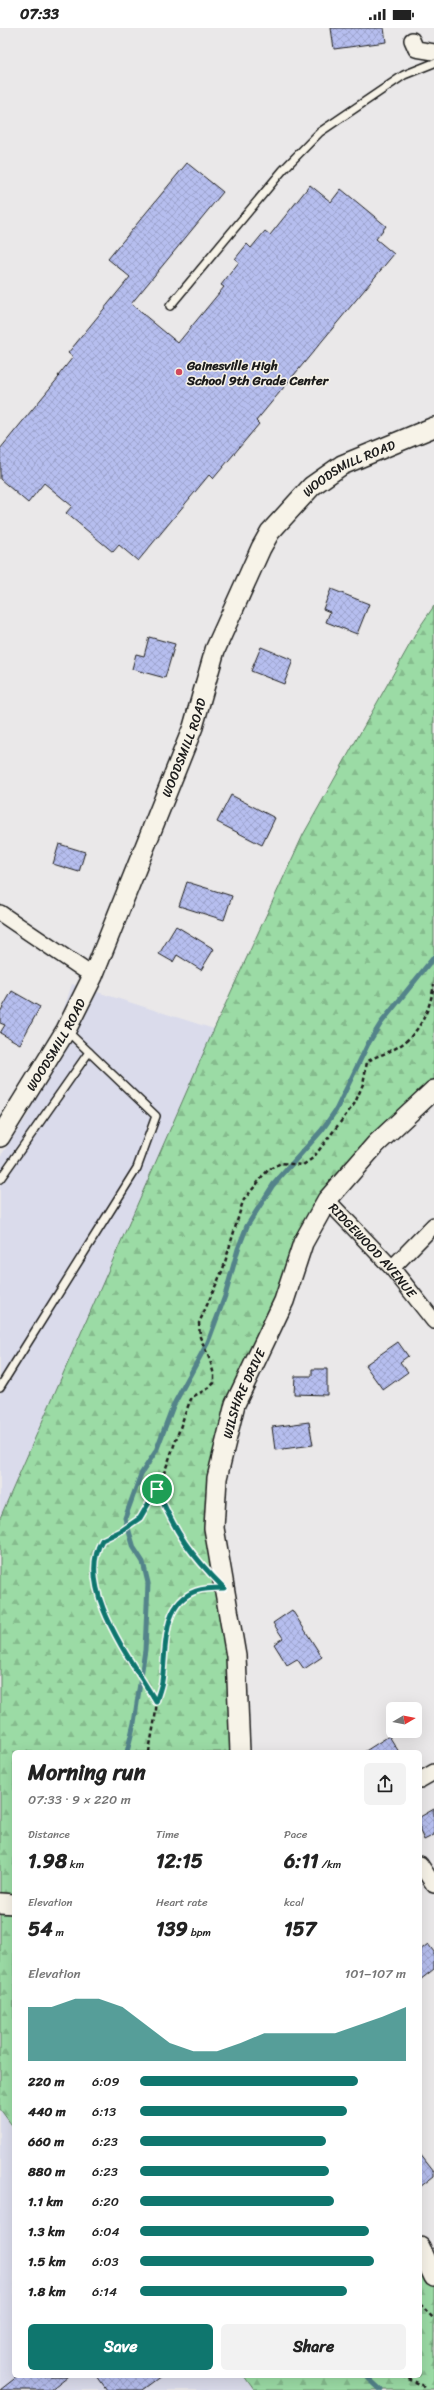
<!DOCTYPE html>
<meta charset="utf-8">
<style>
:root{--surface:#fff;--page:#f2f2f2;--text:#222;--muted:#767676;--accent:#0f766e}
body{margin:0;font-family:Sriracha,sans-serif;background:var(--page);color:var(--text);height:100vh;display:flex;flex-direction:column;font-size:15px;white-space:nowrap}
*{box-sizing:border-box;margin:0}
p{font-size:13px;color:var(--muted)}
.icon{flex:none;width:22px;height:22px;fill:none;stroke:currentColor;stroke-width:2;stroke-linecap:round;stroke-linejoin:round}
.map{position:relative;flex:1;overflow:hidden}
.side{position:absolute;left:12px;top:1722px;width:410px;height:628px;display:flex;flex-direction:column;background:var(--surface);border-radius:6px;box-shadow:0 4px 16px #0002}
.side>*{flex:none}
.needle{width:26px;rotate:80deg}
.controls{position:absolute;left:386px;top:1674px;display:grid;gap:8px}
.controls a{display:grid;place-items:center;width:36px;height:36px;border-radius:6px;background:var(--surface);box-shadow:0 4px 16px #0002;font-size:20px}
.pin{position:absolute;display:grid;place-items:center;width:34px;height:34px;color:#fff;margin:-17px;border:2px solid #fff;border-radius:50%;box-shadow:0 1px 4px #0007}
.round{display:grid;place-items:center;flex:none;width:42px;height:42px;border-radius:6px;background:var(--page)}
.summary{display:flex;align-items:center;justify-content:space-between;height:68px;padding:0 16px}
h1{font-size:22px;font-weight:700;line-height:30px}
.stats{display:grid;grid-template-columns:repeat(3,1fr);gap:6px;height:68px;padding:4px 16px}
.stats div{display:grid;align-content:center}
.stats b{font-size:20px;font-weight:700}
.stats small{font-size:11px;font-weight:400}
.stats p{font-size:11px}
.chart{height:112px;padding:8px 16px}
.chart p{display:flex;justify-content:space-between}
.chart svg{width:100%;height:72px;margin-top:4px;fill:var(--accent);opacity:.7}
.button{display:flex;gap:8px;margin-top:auto;padding:8px 16px}
.button a{flex:1;height:46px;border-radius:6px;background:var(--accent);color:#fff;font-size:16px;font-weight:700;line-height:46px;text-align:center}
.button a+a{background:var(--page);color:var(--text)}
ul{padding:0 16px;list-style:none;font-size:13px}
li{display:grid;grid-template-columns:64px 48px 1fr;align-items:center;height:30px}
li i{height:10px;border-radius:5px;background:var(--accent)}
.status{display:flex;justify-content:space-between;align-items:center;height:28px;padding:0 20px;background:var(--surface);direction:ltr}
.status svg{height:11px;fill:currentColor}
.map>svg:first-child{display:block}
.built{fill:#dadbeb}
.forest{fill:url(#forest-firs);stroke:#5c7c60}
.lines{fill:none;stroke-linecap:round;stroke-linejoin:round}
.stream{stroke:#53838a;stroke-width:5}
.building{fill:url(#building-cross-hatch);stroke:#1c1c1c}
.service-casing{stroke:#1c1c1c;stroke-width:10}
.minor-casing{stroke:#1c1c1c;stroke-width:18}
.tertiary-casing{stroke:#1c1c1c;stroke-width:22}
.path{stroke:#1c1c1c;stroke-width:2.5;stroke-dasharray:4 3;stroke-linecap:butt}
.service{stroke:#f7f3e8;stroke-width:7}
.minor{stroke:#f7f3e8;stroke-width:15}
.tertiary{stroke:#f7f3e8;stroke-width:19}
.route-casing{stroke:#fff;stroke-width:8}
.route{stroke:#0f766e;stroke-width:5}
.poi-dot{fill:#d1495b;stroke:#f7f3e8;stroke-width:1.5}
.labels{text-anchor:middle;dominant-baseline:central;stroke-width:3;stroke-linejoin:round;paint-order:stroke}
.poi-label{font-size:13px;font-weight:bold;fill:#1c1c1c;stroke:#f7f3e8;text-anchor:start}
.street-label{font-size:13px;fill:#1c1c1c;stroke:#f7f3e8}
</style>
<div class="status"><b>07:33</b><svg viewBox="0 0 49 12"><path d="M0 12V9h3v3zM5 12V6h3v6zM10 12V3h3v9zM15 12V0h3v12zM26 1h20v11H26zM47 4h2v5h-2z"/></svg></div>
<div class="map">
<svg width="434" height="2362" viewBox="0 0 434 2362">
<defs>
<pattern id="forest-firs" width="22" height="20" patternUnits="userSpaceOnUse"><rect width="22" height="20" fill="#9bdba5"/><path d="M5 1l3.5 6h-7zM16 11l3.5 6h-7z" fill="#85bb8d"/></pattern>
<pattern id="building-cross-hatch" width="8" height="8" patternUnits="userSpaceOnUse"><rect width="8" height="8" fill="#b6beef"/><path d="M0 0l8 8M0 8l8-8" fill="none" stroke="#9ca3cc"/></pattern>
</defs>
<rect width="100%" height="100%" fill="#eae8e9"/>
<filter id="ink" filterUnits="userSpaceOnUse"><feTurbulence type="fractalNoise" baseFrequency=".025" numOctaves="2"/><feDisplacementMap in="SourceGraphic" scale="8" xChannelSelector="R" yChannelSelector="G"/><feConvolveMatrix kernelMatrix="1 2 1 2 8 2 1 2 1" color-interpolation-filters="sRGB"/></filter>
<g filter="url(#ink)">
<g class="built">
<path d="M72,956L214,1001L0,1490V1129L29,1085Z"/>
<path d="M0,2081L14,2100V2348H244L254,2362H0Z"/>
</g>
<g class="forest">
<path d="M434,578V1071L336,1164L277,1279L212,1453L240,1724H14V2100L0,2081V1490L214,1001L303,807L419,600Z"/>
<path d="M420,2219L434,2249V2362H254L244,2348H420Z"/>
</g>
<g class="lines">
<g class="stream">
<path d="M127,1724L134,1695L145,1622L148,1555L143,1534L134,1520L125,1490L141,1446L156,1423L173,1378L208,1314L225,1268L238,1221L247,1198L273,1157L322,1102L336,1082L368,1016L381,995L434,929"/>
<path d="M366,2348L381,2362"/>
</g>
</g>
<g class="building">
<path d="M331,0H384L386,14L334,21Z"/>
<path d="M187,135L223,164L131,276L178,315L224,259L221,257L239,234L235,231L247,216L251,220L265,203L270,207L310,157L331,174L341,161L386,198L376,211L394,226L256,393L259,396L213,451L209,447L138,533L119,517L113,524L66,485L72,478L44,455L28,475L0,451V421L59,349L58,348L73,329L68,325L130,249L108,231Z"/>
<path d="M331,561L369,576L357,606L326,594L330,584L323,581Z"/>
<path d="M149,609L175,616L165,650L132,641L136,626L144,628Z"/>
<path d="M261,619L293,632L284,656L251,643Z"/>
<path d="M231,767L275,790L262,817L217,794Z"/>
<path d="M59,816L85,824L79,844L53,836Z"/>
<path d="M187,854L232,868L224,892L179,878Z"/>
<path d="M176,898L214,921L201,942L177,927L173,934L159,926Z"/>
<path d="M12,963L40,979L20,1016L0,1005L5,997L0,995V984Z"/>
<path d="M398,1314L408,1328L400,1334L408,1344L383,1362L365,1337Z"/>
<path d="M312,1341H327V1367L294,1366L295,1348H312Z"/>
<path d="M309,1394L313,1417L275,1422L272,1399Z"/>
<path d="M292,1582L322,1629L304,1641L297,1631L287,1637L274,1616L283,1610L273,1595Z"/>
<path d="M389,1708L399,1724H364Z"/>
<path d="M434,1781V1807L424,1812L420,1803V1789Z"/>
<path d="M428,1916L434,1924V1941L420,1952V1922Z"/>
<path d="M420,2126L434,2144V2148L420,2159Z"/>
<path d="M18,2348H68L50,2362H0Z"/>
<path d="M97,2348H161L142,2362H107Z"/>
</g>
<g class="lines">
<defs>
<g id="service">
<path d="M170,278L283,142L320,104L404,47L434,35"/>
<path d="M0,1151L89,1024"/>
<path d="M0,1359L137,1140L156,1088L66,1002"/>
</g>
<g id="minor">
<path d="M412,12L416,21L434,24"/>
<path d="M0,885L93,948"/>
<path id="s1" d="M327,1172L392,1240L434,1293"/>
<path d="M392,1240L434,1197"/>
<path d="M420,1752L434,1744"/>
<path d="M420,1836L434,1857"/>
</g>
<g id="tertiary">
<path id="s2" d="M0,1109L66,1002L93,948L193,699L215,622L261,520L270,504L312,458L342,437L434,399"/>
<path id="s3" d="M240,1724L236,1628L214,1500L217,1450L235,1376L284,1273L303,1215L327,1172L376,1116L434,1062"/>
<path d="M0,1875L14,1876"/>
<path d="M420,2219L434,2249"/>
</g>
</defs>
<use href="#service" class="service-casing"/>
<use href="#minor" class="minor-casing"/>
<use href="#tertiary" class="tertiary-casing"/>
<g class="path">
<path d="M157,1461L181,1512L202,1538"/>
<path d="M156,1674C158,1667 161,1660 162,1652C168,1617 160,1569 207,1560"/>
<path d="M149,1724C150,1715 158,1680 156,1673C153,1664 145,1655 140,1647C117,1610 87,1569 98,1522C102,1505 127,1503 139,1490C162,1467 177,1401 192,1369L209,1360L214,1355V1347L210,1332L200,1309L199,1295L223,1241L243,1173L268,1142L281,1135L303,1137L313,1130L355,1075L363,1056L367,1034C375,1028 383,1027 392,1022C418,1010 430,983 434,956"/>
<path d="M420,2276L434,2291"/>
<path d="M402,2348L422,2357L425,2362"/>
</g>
<use href="#service" class="service"/>
<use href="#minor" class="minor"/>
<use href="#tertiary" class="tertiary"/>
</g>
</g>
<g class="lines" filter="url(#ink)">
<defs>
<path id="route" d="M157,1461C176,1506 190,1526 224,1560C215,1560 205,1560 196,1563C160,1576 167,1623 162,1653C161,1660 158,1667 156,1674C133,1634 74,1560 102,1512L121,1503L140,1490Z"/>
</defs>
<use href="#route" class="route-casing"/>
<use href="#route" class="route"/>
</g>
<circle class="poi-dot" cx="179" cy="344" r="4"/>
<g class="labels">
<g class="poi-label">
<text x="187" y="337">Gainesville High<tspan x="187" dy="15">School 9th Grade Center</tspan></text>
</g>
<g class="street-label">
<text stroke="none"><textPath href="#s2" startOffset="768">WOODSMILL ROAD</textPath></text>
<text stroke="none"><textPath href="#s2" startOffset="432">WOODSMILL ROAD</textPath></text>
<text stroke="none"><textPath href="#s2" startOffset="108">WOODSMILL ROAD</textPath></text>
<text stroke="none"><textPath href="#s1" startOffset="68">RIDGEWOOD AVENUE</textPath></text>
<text stroke="none"><textPath href="#s3" startOffset="365">WILSHIRE DRIVE</textPath></text>
</g>
</g>
</svg>
<div class="controls">
<a><svg class="needle" viewBox="-14 -14 28 28"><path d="M0-13l5 13h-10z" fill="#e53935"/><path d="M0 13l5-13h-10z" fill="#767676"/></svg></a>
</div>
<div class="pin" style="left:157px;top:1461px;background:#1e9e55"><svg class="icon" aria-label="arrive" viewBox="0 0 24 24"><path d="M6 21V4h12l-3 4 3 4H6"/></svg></div>
<section class="side">
<div class="summary"><div><h1>Morning run</h1><p>07:33 · 9 × 220 m</p></div><a class="round"><svg class="icon" aria-label="share" viewBox="0 0 24 24"><path d="M12 15V3M7 8l5-5 5 5M5 13v7h14v-7"/></svg></a></div>
<div class="stats">
<div><p>Distance</p><b>1.98<small> km</small></b></div>
<div><p>Time</p><b>12:15</b></div>
<div><p>Pace</p><b>6:11<small> /km</small></b></div>
</div>
<div class="stats">
<div><p>Elevation</p><b>54<small> m</small></b></div>
<div><p>Heart rate</p><b>139<small> bpm</small></b></div>
<div><p>kcal</p><b>157</b></div>
</div>
<div class="chart"><p><span>Elevation</span>101–107 m</p>
<svg viewBox="0 0 160 44" preserveAspectRatio="none"><path d="M0 44V11L10 11L20 6L30 6L40 11L50 22L60 33L70 38L80 38L90 33L100 27L110 27L120 27L130 27L140 22L150 17L160 11V44z"/></svg>
</div>
<ul>
<li><b>220 m</b>6:09<i style="width:82%"></i></li>
<li><b>440 m</b>6:13<i style="width:78%"></i></li>
<li><b>660 m</b>6:23<i style="width:70%"></i></li>
<li><b>880 m</b>6:23<i style="width:71%"></i></li>
<li><b>1.1 km</b>6:20<i style="width:73%"></i></li>
<li><b>1.3 km</b>6:04<i style="width:86%"></i></li>
<li><b>1.5 km</b>6:03<i style="width:88%"></i></li>
<li><b>1.8 km</b>6:14<i style="width:78%"></i></li>
</ul>
<div class="button"><a>Save</a><a>Share</a></div>
</section>
</div>
